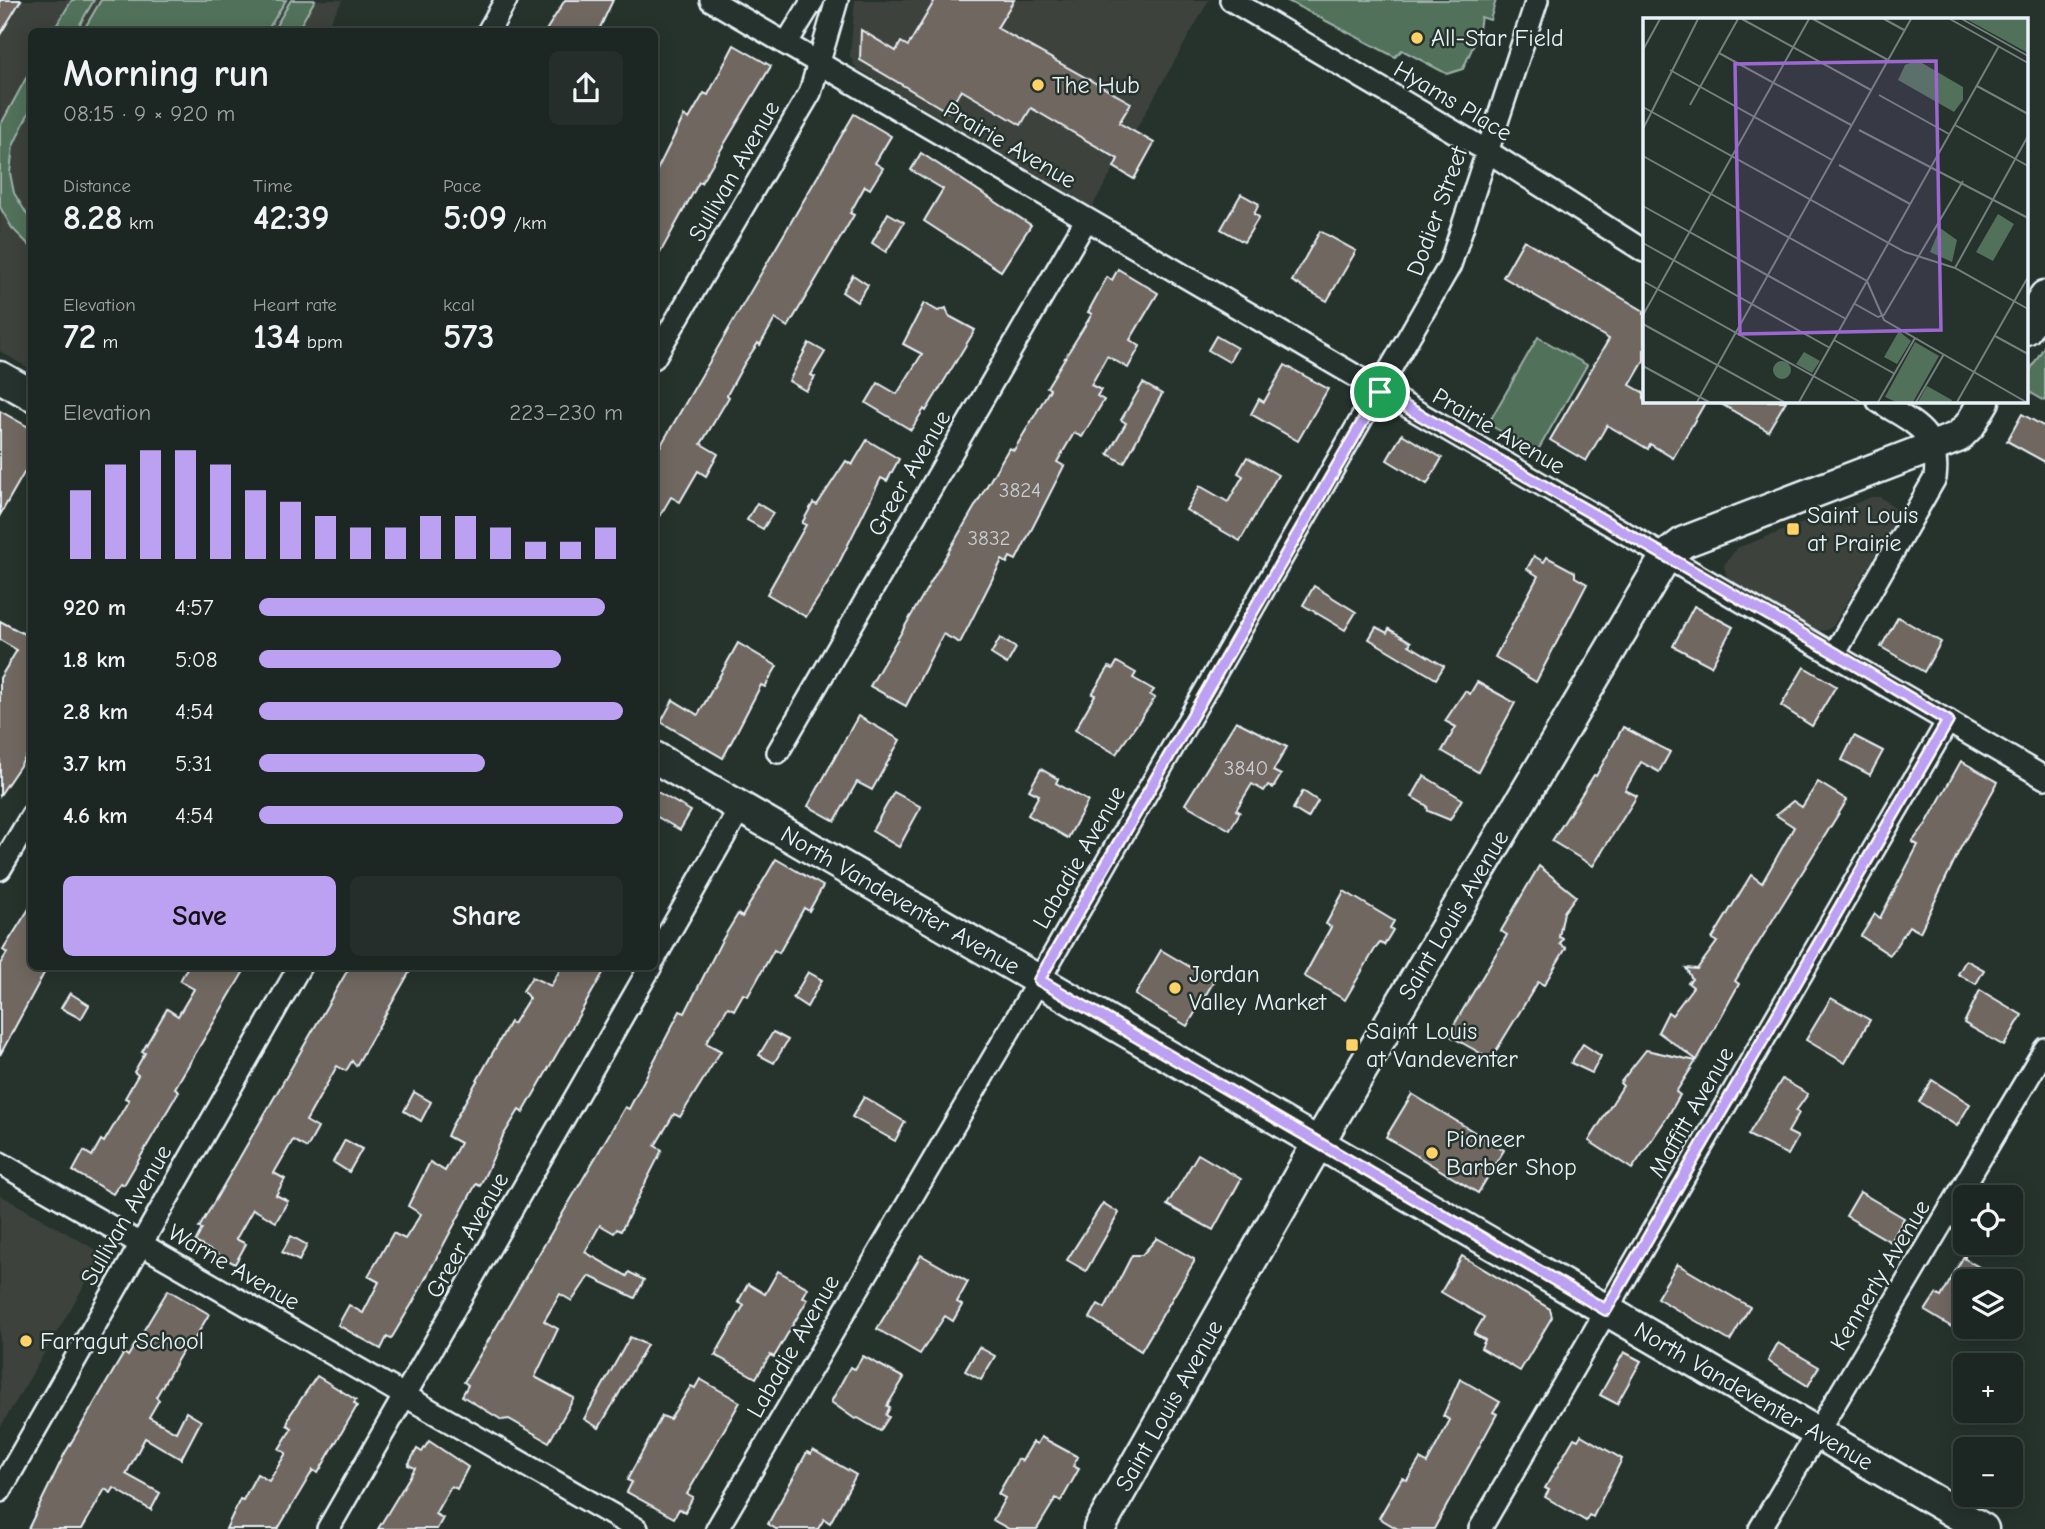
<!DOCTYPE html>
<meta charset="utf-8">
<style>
:root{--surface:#1c2622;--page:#252e2a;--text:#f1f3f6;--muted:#a0a5a5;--line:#3a4340;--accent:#bca0f2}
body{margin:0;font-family:"Comic Neue",sans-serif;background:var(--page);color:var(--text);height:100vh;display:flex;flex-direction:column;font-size:26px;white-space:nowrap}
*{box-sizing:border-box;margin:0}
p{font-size:23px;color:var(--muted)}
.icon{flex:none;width:38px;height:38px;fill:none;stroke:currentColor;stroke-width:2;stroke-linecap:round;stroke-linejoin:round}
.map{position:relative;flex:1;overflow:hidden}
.drawer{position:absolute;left:28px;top:28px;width:630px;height:942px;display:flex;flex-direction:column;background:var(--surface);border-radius:10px;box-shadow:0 4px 18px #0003,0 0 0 2px var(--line)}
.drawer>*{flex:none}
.controls{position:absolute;left:1953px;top:1185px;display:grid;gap:14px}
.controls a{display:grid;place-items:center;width:70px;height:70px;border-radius:10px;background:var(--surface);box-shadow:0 4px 18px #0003,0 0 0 2px var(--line);font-size:35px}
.pin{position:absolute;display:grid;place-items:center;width:60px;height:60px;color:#fff;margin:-30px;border:4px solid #fff;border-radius:50%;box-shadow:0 2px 7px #0007}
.round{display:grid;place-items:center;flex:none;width:74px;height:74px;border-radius:10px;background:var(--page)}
.head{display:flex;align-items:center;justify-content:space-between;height:119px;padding:0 35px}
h1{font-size:38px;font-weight:800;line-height:52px}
.stats{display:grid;grid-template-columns:repeat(3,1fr);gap:10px;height:119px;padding:7px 35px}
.stats div{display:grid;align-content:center}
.stats b{font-size:35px;font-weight:800}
.stats small{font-size:19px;font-weight:400}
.stats p{font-size:19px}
.chart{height:196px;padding:14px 35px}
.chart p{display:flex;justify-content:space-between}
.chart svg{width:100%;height:126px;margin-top:7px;stroke:var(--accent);stroke-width:6}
.button{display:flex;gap:14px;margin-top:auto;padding:14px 35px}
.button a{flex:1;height:80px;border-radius:10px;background:var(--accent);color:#111;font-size:28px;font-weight:800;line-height:80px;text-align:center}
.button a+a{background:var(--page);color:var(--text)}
ul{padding:0 35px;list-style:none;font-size:23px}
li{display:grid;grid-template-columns:112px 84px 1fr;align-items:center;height:52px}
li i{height:18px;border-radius:9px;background:var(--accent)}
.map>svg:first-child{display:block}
.built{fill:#3c433c}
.green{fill:#51715a;stroke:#9cb1a9;stroke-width:2}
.building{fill:#706760;stroke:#e8f1f8;stroke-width:2}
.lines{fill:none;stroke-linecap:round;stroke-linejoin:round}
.street-casing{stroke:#e8f1f8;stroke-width:26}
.secondary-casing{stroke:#e8f1f8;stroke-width:35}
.street{stroke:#26332d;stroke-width:21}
.secondary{stroke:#26332d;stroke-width:30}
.route-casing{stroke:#fff;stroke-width:14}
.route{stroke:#bca0f2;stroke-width:9}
.poi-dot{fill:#ffd166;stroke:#26332d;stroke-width:2.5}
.labels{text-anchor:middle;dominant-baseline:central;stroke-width:5;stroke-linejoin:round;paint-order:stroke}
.number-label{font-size:21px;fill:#caced2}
.poi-label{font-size:24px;fill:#e8f1f8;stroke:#26332d;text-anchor:start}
.street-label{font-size:24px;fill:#e8f1f8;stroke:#26332d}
.inset-road{fill:none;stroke:#747f7e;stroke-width:2}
.view{fill:#9c67d0;fill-opacity:0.15;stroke:#9c67d0;stroke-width:3.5}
.inset-edge{fill:none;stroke:#e8f1f8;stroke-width:3.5}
</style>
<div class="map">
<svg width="2045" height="1529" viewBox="0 0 2045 1529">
<rect width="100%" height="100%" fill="#26332d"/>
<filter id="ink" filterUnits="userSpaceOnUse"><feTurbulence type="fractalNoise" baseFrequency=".0143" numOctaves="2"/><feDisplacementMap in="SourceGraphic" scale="14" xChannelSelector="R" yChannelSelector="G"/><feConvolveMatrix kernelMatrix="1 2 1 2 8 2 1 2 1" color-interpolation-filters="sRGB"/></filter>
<g filter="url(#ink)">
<g class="built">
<path d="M0,0H343L324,31L32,32L31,370L0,351Z"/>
<path d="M855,0H1209L1092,207L856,68L850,56Z"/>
<path d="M1872,497H1880L1890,504L1895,509L1896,520L1833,626L1827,630L1816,631L1727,578L1724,565L1737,548Z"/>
<path d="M0,1195L103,1254L0,1428Z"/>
</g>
<g class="green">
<path d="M72,0H94L76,31H53Z"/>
<path d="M101,0H286L267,31H83Z"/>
<path d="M291,0H315L297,31H273Z"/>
<path d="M1286,0H1496L1490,20L1481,17L1478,35L1463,69L1447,74L1402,50L1395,57Z"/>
<path d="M31,69V108L13,146L10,173L14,193L31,221V247L12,228L0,207V126Z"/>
<path d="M1538,337L1587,365L1537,452L1488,424Z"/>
<path d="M2045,345V401L2026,390V377Z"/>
</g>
<g class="building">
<path d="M0,0H21L0,35Z"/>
<path d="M565,0H613L598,32H545Z"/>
<path d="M935,0H1014L997,28L1131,103L1119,123L1154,143L1134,179L1114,167L1118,159L1031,108L1021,125L961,90L948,112L860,60L861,30L896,51L901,42L908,46Z"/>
<path d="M734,45L771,66L701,183L699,182L654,264V176L684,116L689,119L704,93L708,95Z"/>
<path d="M854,114L891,136L875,163L883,168L870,189L865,186L850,213L854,215L788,327L775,319L760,345L758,343L744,364L727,395L729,397L701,444L718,454L706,476L698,471L680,502L671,497L654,526V457Z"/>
<path d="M921,153L1031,225L1001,271L924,221L943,189L911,170Z"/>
<path d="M1241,194L1259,204L1254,214L1259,217L1244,242L1221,229Z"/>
<path d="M888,213L904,222L886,252L872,243Z"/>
<path d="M1320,231L1356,251L1327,301L1292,281Z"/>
<path d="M1524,240L1644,311V361L1630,385L1644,393V401H1706L1673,458L1650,444L1648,449L1607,425L1586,461L1550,440L1609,339L1503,277Z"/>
<path d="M1118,269L1158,293L1130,340L1140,346L1128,368L1107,356L1091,385L1101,390L1097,396L1104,400L1082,437L1074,433L1057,462L1064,466L1016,560L1010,557L1007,563L1002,560L960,643L943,634L906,706L870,686L1009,448L1014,450L1035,415L1050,389L1047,387L1092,314L1088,312L1107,277L1112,280Z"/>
<path d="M853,275L868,285L857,302L842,292Z"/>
<path d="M924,303L938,311L946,308L949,316L975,330L926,411L924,409L911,430L866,403L878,383L897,394L922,354L903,344Z"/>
<path d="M1216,336L1237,348L1229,362L1208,350Z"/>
<path d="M809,343L825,352L811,375L815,377L806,391L789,381Z"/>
<path d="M1285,365L1328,389L1298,441L1251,414L1259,399L1264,402Z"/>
<path d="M1143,383L1162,394L1124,463L1108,454L1126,423L1121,420Z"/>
<path d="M1716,401H1786L1768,431Z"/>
<path d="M0,411L32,429V459L0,515Z"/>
<path d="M2022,414L2045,427V462L2007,441Z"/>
<path d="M1402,434L1442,458L1427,484L1387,460Z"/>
<path d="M867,440L899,459L887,481L881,478L833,575L806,617L767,594L806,525L802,523L813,503L817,505L846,461L852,465Z"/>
<path d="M1247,457L1278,475L1240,541L1186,510L1200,486L1228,502L1243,476L1238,473Z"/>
<path d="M757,503L773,513L763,529L747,520Z"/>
<path d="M1534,556L1544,562L1547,557L1575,572V577L1587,584L1536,682L1495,657L1536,580L1538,576L1527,569Z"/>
<path d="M1314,586L1356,612L1345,630L1303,605Z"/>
<path d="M1694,606L1733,627L1711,666L1673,646Z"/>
<path d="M1898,617L1941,642L1924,672L1881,647Z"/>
<path d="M0,621L26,635L32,625V748L0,795V678L17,650L0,640Z"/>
<path d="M1376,627L1387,633L1389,629L1411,642L1409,645L1444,666L1436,679L1369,639Z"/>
<path d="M1000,638L1016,648L1007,664L991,654Z"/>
<path d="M738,643L777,666L765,687L761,685L723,758L661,722L673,700L698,715Z"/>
<path d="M1117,662L1136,673L1133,678L1154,690L1150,695L1155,698L1116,754L1075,730L1095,695L1092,694L1109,667L1113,669Z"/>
<path d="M1804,667L1836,686L1812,726L1781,706Z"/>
<path d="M1477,682L1515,703L1478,772L1442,751L1456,727L1445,721L1465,691L1470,694Z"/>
<path d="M858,716L900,740L872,790L857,782L835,821L808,806Z"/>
<path d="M1236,721L1287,747L1273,771L1281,775L1273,788L1268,785L1264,791L1252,784L1236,810L1240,812L1230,830L1185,804Z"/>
<path d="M1623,727L1670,752L1659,772L1641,762L1625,790L1637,796L1593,866L1552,841L1594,775L1596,776Z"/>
<path d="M1854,736L1883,751L1870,775L1842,760Z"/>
<path d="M1961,761L1998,782L1961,847L1920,932L1909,926L1890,955L1861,936L1875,914L1880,918L1918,845L1912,842L1926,824Z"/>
<path d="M1041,769L1058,779L1056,783L1088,801L1068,838L1028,815L1039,795L1029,790Z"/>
<path d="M1424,776L1462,799L1450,820L1428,811L1427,806L1412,797Z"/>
<path d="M1818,782L1847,800L1735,981L1739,984L1697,1060L1658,1032L1668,1012L1672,1015L1693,987L1688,983L1692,979L1686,968L1697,969L1717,942L1712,939L1751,875L1762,883L1794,827L1776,815L1793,801L1802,807Z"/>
<path d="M654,790L691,811L680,830L654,815Z"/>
<path d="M1303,791L1318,801L1308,818L1293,809Z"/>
<path d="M894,792L921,807L899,847L872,831Z"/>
<path d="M776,859L823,886L809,911L804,908L779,953L774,950L748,996L743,994L734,1010L728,1007L706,1043L721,1051L680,1117L674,1114L655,1146L662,1150L621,1231L617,1229L614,1233L600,1225L585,1252L627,1276L629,1272L644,1280L635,1298L589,1276L572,1301L560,1294L544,1321L558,1329L535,1377L574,1398L549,1442L509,1419L502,1420L462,1396L468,1385L464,1382L625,1107L629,1109L680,1011L685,1013L721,942L738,914L742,917Z"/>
<path d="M1539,866L1576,896L1564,912L1559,937L1563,939L1560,944L1566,948L1544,985L1538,982L1491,1059L1448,1035L1507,935L1501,931Z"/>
<path d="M1344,891L1394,921L1390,928L1393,930L1384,945L1380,943L1375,949L1345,1000L1304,976L1331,927L1326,924Z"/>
<path d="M32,904V966H48L0,1055V964L7,953L3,950Z"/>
<path d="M1161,950L1214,981L1187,1026L1135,995Z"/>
<path d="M1966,960L1984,970L1976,984L1958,974Z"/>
<path d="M188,966H247L175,1088L179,1091L124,1185L120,1183L113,1194L73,1171L84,1151L92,1156L101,1140L104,1142L129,1100L125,1098L138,1075L134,1072L145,1053L142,1052L167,1009L178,1016L194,989L180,981Z"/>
<path d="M350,966H413L356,1066L352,1061L346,1071L337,1066L306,1121L318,1128L307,1148L293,1140L274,1173L285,1179L276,1195L288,1201L276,1222L253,1209L236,1239L246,1244L235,1264L195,1242L202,1229L199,1228Z"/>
<path d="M562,966H607L523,1113L519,1110L503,1136L480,1186L476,1184L413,1302L391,1339L387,1337L381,1349L338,1325L349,1305L363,1313L379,1282L368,1276L380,1256L393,1233L405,1239L421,1214L408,1206L430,1162L445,1171L460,1143L447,1136L451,1127L510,1022L513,1024L529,998L523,991L532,977L551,986Z"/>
<path d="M808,972L822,980L807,1007L793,998Z"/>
<path d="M1980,990L2022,1015L2004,1046L1964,1023Z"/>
<path d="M70,993L89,1005L81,1019L61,1008Z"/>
<path d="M1831,998L1870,1020L1845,1063L1806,1040Z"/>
<path d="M773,1032L788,1040L774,1063L759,1055Z"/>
<path d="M1583,1044L1601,1056L1592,1073L1571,1063Z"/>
<path d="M1646,1050L1696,1061L1676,1092L1680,1095L1668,1116L1632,1169L1589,1141L1623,1086L1620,1083Z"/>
<path d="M1782,1079L1808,1094L1796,1111L1799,1113L1788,1132L1798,1137L1788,1155L1748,1135Z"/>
<path d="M1932,1080L1970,1104L1957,1126L1919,1102Z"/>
<path d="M414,1092L431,1102L421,1121L404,1111Z"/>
<path d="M1412,1094L1504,1150L1478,1193L1386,1137Z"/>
<path d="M864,1097L905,1122L895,1141L852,1117Z"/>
<path d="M345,1140L362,1149L349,1172L333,1162Z"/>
<path d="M1198,1154L1241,1179L1213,1230L1167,1205Z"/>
<path d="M1860,1192L1904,1218L1891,1242L1846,1216Z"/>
<path d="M1103,1203L1119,1213L1086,1271L1067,1260Z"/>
<path d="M291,1236L307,1245L299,1261L282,1252Z"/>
<path d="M1157,1238L1194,1259V1262L1141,1351L1090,1318L1098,1304L1105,1308L1132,1255H1142Z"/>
<path d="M1965,1254V1259L2004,1281H1965V1335L1925,1311L1936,1294L1941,1297Z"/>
<path d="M921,1255L968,1282L957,1302L962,1305L953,1321L945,1316L920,1354L877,1329Z"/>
<path d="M1462,1256L1550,1309L1552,1317L1520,1371L1481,1348L1485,1340L1474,1334L1484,1317L1441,1292Z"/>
<path d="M1677,1264L1750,1307L1730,1341L1657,1298Z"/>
<path d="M778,1271L808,1288L803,1297L808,1299L774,1357L770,1355L756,1378L715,1355L744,1305L738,1302L748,1284L765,1294Z"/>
<path d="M168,1290L209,1314L194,1340L190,1338L156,1397L159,1400L149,1417L176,1432L186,1412L201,1421L181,1459L145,1438L126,1474L160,1493L151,1510L114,1488L111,1493L105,1489L82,1529H28L65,1453L124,1353L128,1356Z"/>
<path d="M630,1337L647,1345L599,1428L584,1419Z"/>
<path d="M1778,1343L1819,1367L1808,1386L1768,1361Z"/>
<path d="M979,1347L995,1356L981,1380L965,1371Z"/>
<path d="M1624,1352L1641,1361L1617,1404L1600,1395Z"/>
<path d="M863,1356L904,1378L887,1406L890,1407L886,1415L889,1417L880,1431L858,1418L855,1419L831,1402L850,1367L855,1369Z"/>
<path d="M317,1376L356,1400L354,1403L357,1406L318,1473L313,1470L278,1529H226L240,1499L243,1500L257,1474L269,1481L286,1453L279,1449L292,1428L287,1425L290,1415Z"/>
<path d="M700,1379L740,1402L687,1494L693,1497L685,1512L679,1509L674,1518L627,1492L632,1482L627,1480L662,1416L670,1419L691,1386L695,1388Z"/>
<path d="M1460,1379L1500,1402L1493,1412L1497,1414L1434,1529H1398L1379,1518L1402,1478L1407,1480L1420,1459L1427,1463L1450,1420L1443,1416Z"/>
<path d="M1581,1435L1622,1459L1593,1517L1589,1515L1586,1521L1545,1497L1549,1490L1545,1488L1554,1472L1574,1438L1578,1440Z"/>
<path d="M1041,1437L1078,1457L1073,1466L1079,1469L1061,1501L1056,1498L1037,1529H1009L993,1520L1005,1498L998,1494L1018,1459L1022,1461L1033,1442L1037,1444Z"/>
<path d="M429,1441L468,1467L457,1489L451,1486L435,1514L443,1518L437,1529H378L415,1468L408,1465L417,1449L422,1452Z"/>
<path d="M813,1450L856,1475L830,1523L824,1519L818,1529H776L768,1524L807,1452L811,1454Z"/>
</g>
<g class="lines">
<defs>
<g id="street">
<path d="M711,0L2045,778"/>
<path d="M1231,0L1487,151L1644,251"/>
<path d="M488,32L506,0"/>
<path d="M786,44L813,0"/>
<path d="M654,358L810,93L837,0"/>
<path d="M1835,653L1935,478C1941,431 1912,423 1878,401"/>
<path d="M778,752L1086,220"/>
<path d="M0,869L32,815"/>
<path d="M654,959L741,807"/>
<path d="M0,1163L637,1529"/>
<path d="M0,1491L300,966"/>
<path d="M328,1529L651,966"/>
<path d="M717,1529L1039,980L1450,265L1537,0"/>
<path d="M1480,1529L1948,721"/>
<path d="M1760,1529L2045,1049"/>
</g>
<g id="secondary">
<path d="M2026,329L2045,296"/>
<path d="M0,377L32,395"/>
<path id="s1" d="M654,757L1983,1529"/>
<path id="s2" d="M1099,1529L1306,1164L1666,556L1684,542L1958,437L1970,425L1984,401"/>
</g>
</defs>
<use href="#street" class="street-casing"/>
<use href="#secondary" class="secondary-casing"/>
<use href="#street" class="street"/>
<use href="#secondary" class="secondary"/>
</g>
</g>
<g class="lines" filter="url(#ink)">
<defs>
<path id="route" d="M1380,392L1835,653L1948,721L1606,1310L1039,980Z"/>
</defs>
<use href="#route" class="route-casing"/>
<use href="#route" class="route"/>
</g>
<g class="poi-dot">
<circle cx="1417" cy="38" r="7"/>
<circle cx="1038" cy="85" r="7"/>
<rect x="1786" y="522" width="14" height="14" rx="3.5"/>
<circle cx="1175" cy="988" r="7"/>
<rect x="1345" y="1038" width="14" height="14" rx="3.5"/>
<circle cx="1432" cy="1153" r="7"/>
<circle cx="26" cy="1341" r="7"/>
</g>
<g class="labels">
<g class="number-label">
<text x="1020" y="490">3824</text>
<text x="989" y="538">3832</text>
<text x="1246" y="768">3840</text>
</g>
<g class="poi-label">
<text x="1431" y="38">All-Star Field</text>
<text x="1052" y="85">The Hub</text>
<text x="1807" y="515">Saint Louis<tspan x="1807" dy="28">at Prairie</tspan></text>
<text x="1189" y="974">Jordan<tspan x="1189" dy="28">Valley Market</tspan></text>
<text x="1366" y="1031">Saint Louis<tspan x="1366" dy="28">at Vandeventer</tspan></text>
<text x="1446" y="1139">Pioneer<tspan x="1446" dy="28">Barber Shop</tspan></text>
<text x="40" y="1341">Farragut School</text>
</g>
<g class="street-label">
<text transform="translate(1453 101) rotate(31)">Hyams Place</text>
<text transform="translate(1010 145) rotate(30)">Prairie Avenue</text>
<text transform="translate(734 171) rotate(-60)">Sullivan Avenue</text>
<text transform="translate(1437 211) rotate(-70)">Dodier Street</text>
<text transform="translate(1499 431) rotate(30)">Prairie Avenue</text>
<text transform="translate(909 473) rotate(-60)">Greer Avenue</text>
<text transform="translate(1079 857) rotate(-60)">Labadie Avenue</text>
<text stroke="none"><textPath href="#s1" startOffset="285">North Vandeventer Avenue</textPath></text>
<text stroke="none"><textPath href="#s2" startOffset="709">Saint Louis Avenue</textPath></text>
<text transform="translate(1691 1112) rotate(-60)">Maffitt Avenue</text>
<text transform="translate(126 1215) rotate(-60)">Sullivan Avenue</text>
<text transform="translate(467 1235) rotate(-60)">Greer Avenue</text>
<text transform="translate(234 1267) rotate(30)">Warne Avenue</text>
<text transform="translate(1880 1275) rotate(-59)">Kennerly Avenue</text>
<text transform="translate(793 1346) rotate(-60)">Labadie Avenue</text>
<text stroke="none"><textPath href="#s1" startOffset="1272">North Vandeventer Avenue</textPath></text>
<text stroke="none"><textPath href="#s2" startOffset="142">Saint Louis Avenue</textPath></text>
</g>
</g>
<g transform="translate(1643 18)">
<rect width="385" height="385" fill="#26332d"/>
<path d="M323,1H385V35ZM274,42L320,69V82L311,94L255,62L262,47ZM355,196L371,206L350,243L333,234ZM297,210L314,222L309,244L287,234ZM256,313L268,323L254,346L241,339ZM272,324L296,338L270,384H253L242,379ZM161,334L177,343L169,355L153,346ZM130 352a9 9 0 1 1 18 0a9 9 0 1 1-18 0ZM284,368L309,382L308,384H275Z" fill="#51715a"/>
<path class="inset-road" d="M99,1L228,72M170,1L245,42M241,1L261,12M307,1L385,45M319,1L385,38M0,32L17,1M76,35L208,107M27,52L189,142M334,68L385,96M236,77L306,116M47,87L95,1M0,89L262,234L312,250L385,291M312,107L385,148M0,111L55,1M216,112L385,200M0,138L224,263L241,302L383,384M196,147L267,186M0,188L203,301M0,225L187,330M312,250L385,118M0,263L217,384M212,286L235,299L241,297L320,163M0,297L166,1M0,306L141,384M352,318L385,336M191,322L252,356M0,348L66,384M54,384L268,1M156,384L356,28M235,384L272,320M273,384L301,336M314,384L385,259"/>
<path class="view" d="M293,43L298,312L97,316L92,46Z"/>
<rect width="385" height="385" class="inset-edge"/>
</g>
</svg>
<div class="controls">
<a><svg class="icon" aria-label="locate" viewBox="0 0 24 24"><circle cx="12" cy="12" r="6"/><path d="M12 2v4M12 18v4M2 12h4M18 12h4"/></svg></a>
<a><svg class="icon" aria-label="layers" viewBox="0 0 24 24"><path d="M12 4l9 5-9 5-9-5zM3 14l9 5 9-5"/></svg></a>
<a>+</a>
<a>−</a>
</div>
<div class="pin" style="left:1380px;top:392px;background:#1e9e55"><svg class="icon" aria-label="arrive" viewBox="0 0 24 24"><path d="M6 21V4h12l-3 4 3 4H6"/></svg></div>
<section class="drawer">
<div class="head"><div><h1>Morning run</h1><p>08:15 · 9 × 920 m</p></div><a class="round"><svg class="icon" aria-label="share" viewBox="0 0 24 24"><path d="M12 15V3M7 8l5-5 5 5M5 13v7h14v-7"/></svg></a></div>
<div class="stats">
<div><p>Distance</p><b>8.28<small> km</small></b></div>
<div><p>Time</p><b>42:39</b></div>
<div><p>Pace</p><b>5:09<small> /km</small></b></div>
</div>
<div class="stats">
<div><p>Elevation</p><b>72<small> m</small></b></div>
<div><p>Heart rate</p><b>134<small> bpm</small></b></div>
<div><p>kcal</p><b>573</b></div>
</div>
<div class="chart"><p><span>Elevation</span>223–230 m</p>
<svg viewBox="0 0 160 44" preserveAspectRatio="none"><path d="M5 44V20M15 44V11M25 44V6M35 44V6M45 44V11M55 44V20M65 44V24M75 44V29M85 44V33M95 44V33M105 44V29M115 44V29M125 44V33M135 44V38M145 44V38M155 44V33"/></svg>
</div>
<ul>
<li><b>920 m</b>4:57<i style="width:95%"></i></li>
<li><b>1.8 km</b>5:08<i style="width:83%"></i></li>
<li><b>2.8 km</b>4:54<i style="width:100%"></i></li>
<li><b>3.7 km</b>5:31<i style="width:62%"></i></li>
<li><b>4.6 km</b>4:54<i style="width:100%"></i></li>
</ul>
<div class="button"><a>Save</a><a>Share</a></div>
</section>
</div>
